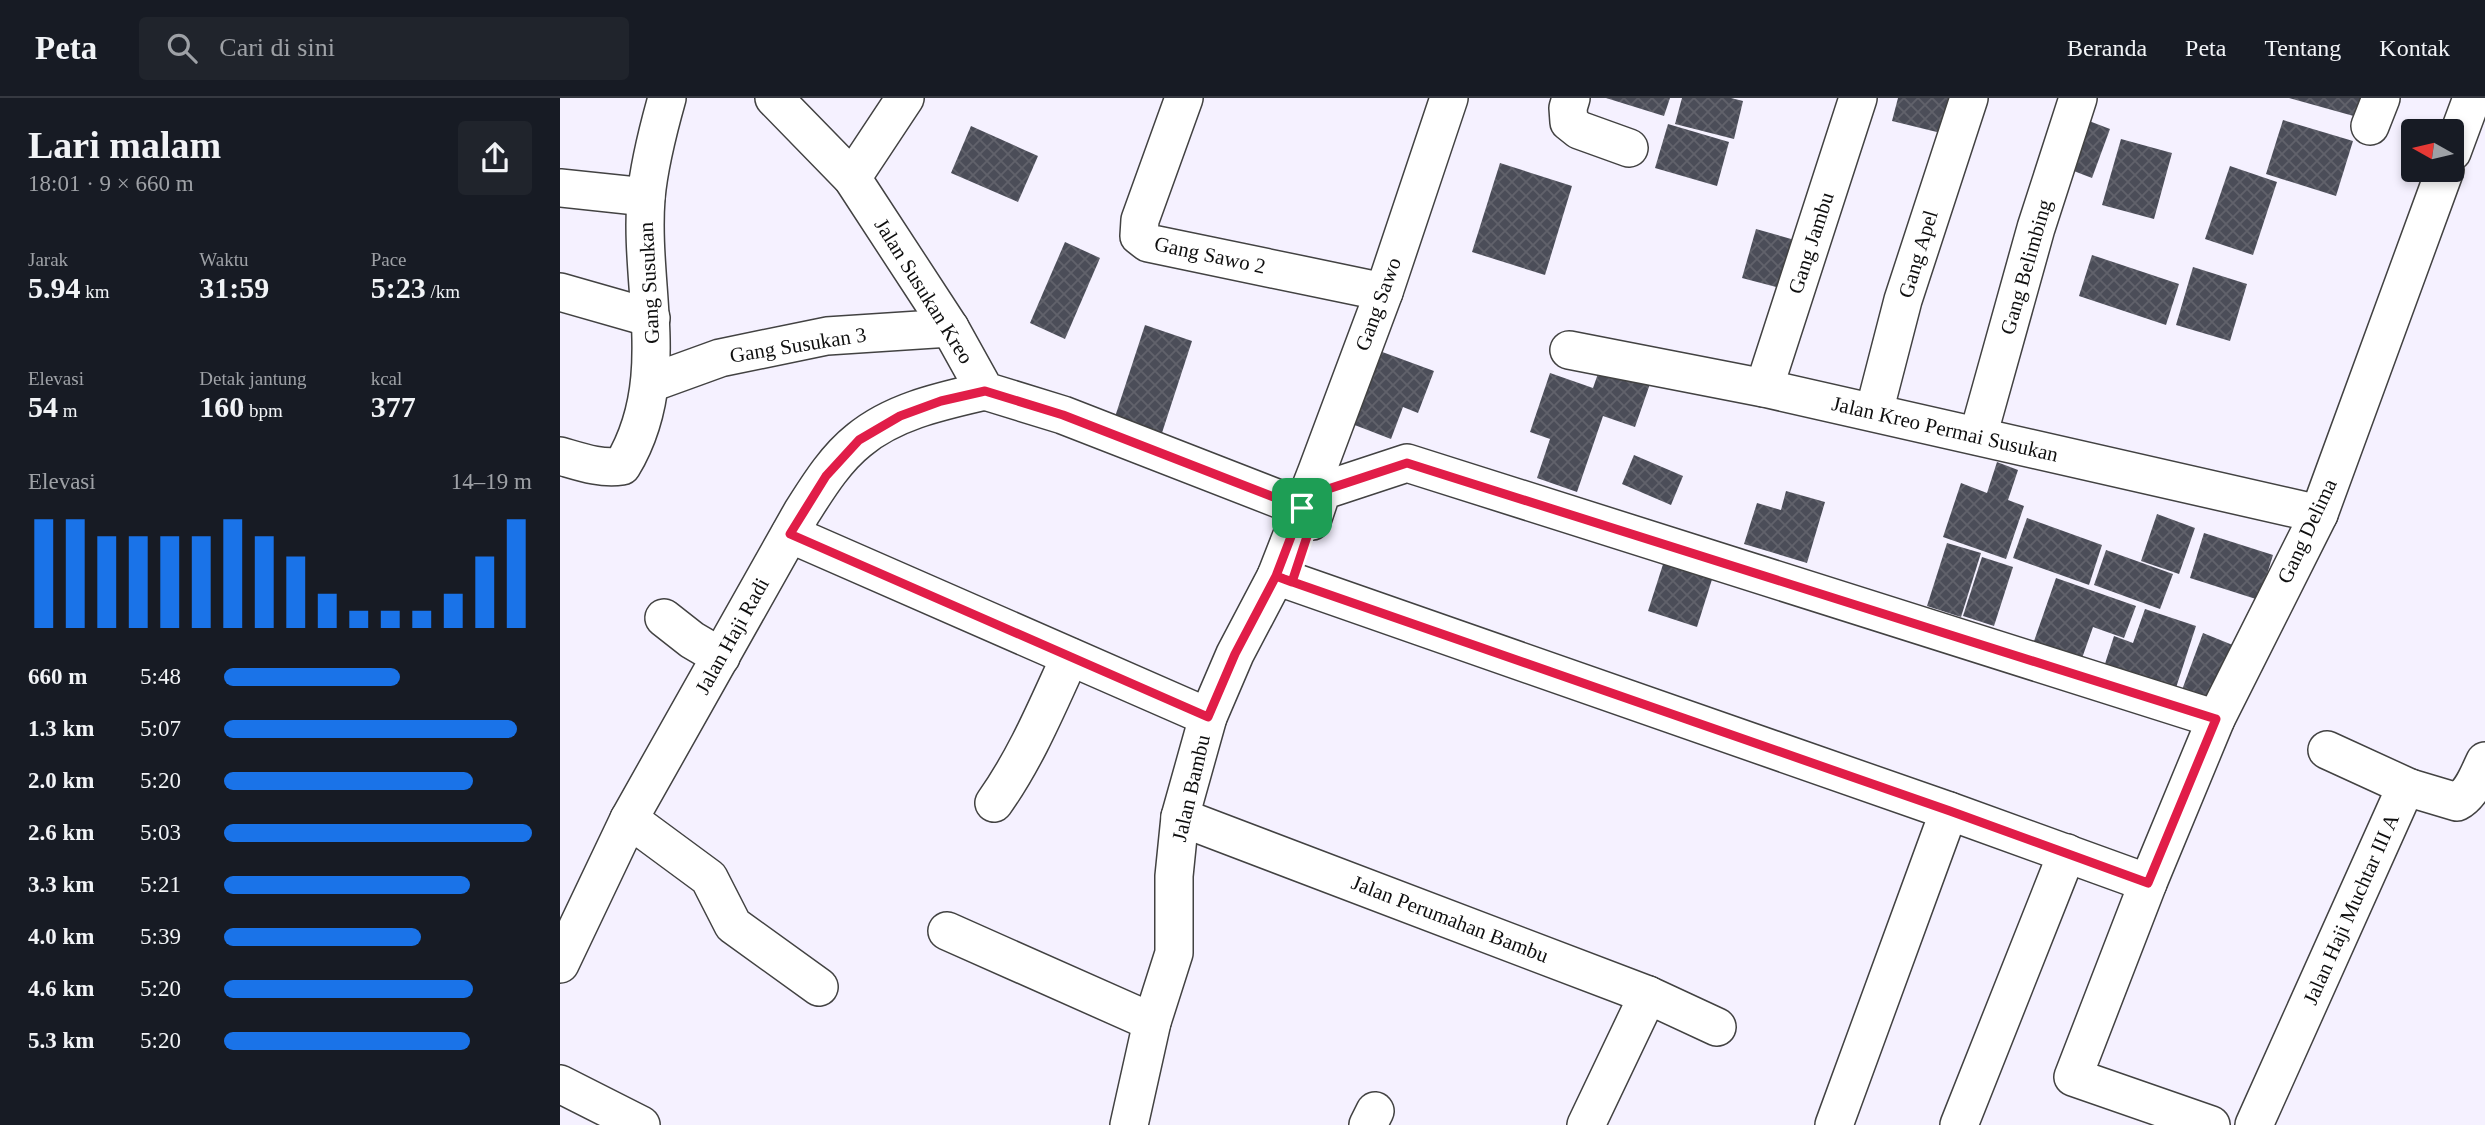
<!DOCTYPE html>
<html lang="id">
<meta charset="utf-8">
<style>
:root{--surface:#171b24;--page:#20242c;--text:#f1f3f6;--muted:#9ea1a6;--line:#363941;--accent:#1a73e8}
body{margin:0;font-family:"Times New Roman",serif;background:var(--page);color:var(--text);height:100vh;display:flex;flex-direction:column;font-size:26px;white-space:nowrap}
*{box-sizing:border-box;margin:0}
p{font-size:23px;color:var(--muted)}
.icon{flex:none;width:38px;height:38px;fill:none;stroke:currentColor;stroke-width:2;stroke-linecap:round;stroke-linejoin:round}
.map{position:relative;flex:1;overflow:hidden}
.drawer{display:flex;flex-direction:column;background:var(--surface);width:560px}
.drawer>*{flex:none}
.needle{width:46px;rotate:278deg}
.fabs{position:absolute;left:1841px;top:21px;display:grid;gap:14px}
.fabs a{display:grid;place-items:center;width:63px;height:63px;border-radius:7px;background:var(--surface);box-shadow:0 4px 10px #0003;font-size:35px}
.pin{position:absolute;display:grid;place-items:center;width:60px;height:60px;color:#fff;margin:-30px;border-radius:14px;box-shadow:0 4px 10px #0006}
.round{display:grid;place-items:center;flex:none;width:74px;height:74px;border-radius:7px;background:var(--page)}
.overview{display:flex;align-items:center;justify-content:space-between;height:119px;padding:0 28px}
h1{font-size:38px;font-weight:600;line-height:52px}
.figures{display:grid;grid-template-columns:repeat(3,1fr);gap:10px;height:119px;padding:7px 28px}
.figures div{display:grid;align-content:center}
.figures b{font-size:30px;font-weight:600}
.figures small{font-size:19px;font-weight:400}
.figures p{font-size:19px}
.chart{height:196px;padding:14px 28px}
.chart p{display:flex;justify-content:space-between}
.chart svg{width:100%;height:126px;margin-top:7px;stroke:var(--accent);stroke-width:6}
ul{padding:0 28px;list-style:none;font-size:23px}
li{display:grid;grid-template-columns:112px 84px 1fr;align-items:center;height:52px}
li i{height:18px;border-radius:9px;background:var(--accent)}
header{display:flex;align-items:center;gap:42px;box-sizing:border-box;height:98px;padding:0 35px;background:var(--surface);border-bottom:2px solid var(--line)}
header strong{font-size:33px}
nav{display:flex;gap:38px;margin-inline-start:auto;font-size:24px}
.search{width:490px;height:63px;background:var(--page);display:flex;align-items:center;gap:18px;box-sizing:border-box;padding:0 24px;border-radius:7px;color:var(--muted);font-size:26px}
main{display:flex;flex:1;min-height:0}
.map>svg:first-child{display:block}
.building{fill:url(#building-cross-hatch)}
.lines{fill:none;stroke-linecap:round;stroke-linejoin:round}
.minor-casing{stroke:#424242;stroke-width:40}
.minor{stroke:#fff;stroke-width:37}
.route-casing{stroke:#fff;stroke-width:14}
.route{stroke:#e11d48;stroke-width:9}
.labels{text-anchor:middle;dominant-baseline:central;stroke-width:7;stroke-linejoin:round;paint-order:stroke}
.street-label{font-size:21px;fill:#0f0f0f;stroke:#fff}
</style>
<header>
<strong>Peta</strong>
<div class="search"><svg class="icon" aria-label="search" viewBox="0 0 24 24"><circle cx="10" cy="10" r="6"/><path d="M15 15l6 6"/></svg>Cari di sini</div>
<nav><a>Beranda</a><a>Peta</a><a>Tentang</a><a>Kontak</a></nav>
</header>
<main>
<section class="drawer">
<div class="overview"><div><h1>Lari malam</h1><p>18:01 · 9 × 660 m</p></div><a class="round"><svg class="icon" aria-label="share" viewBox="0 0 24 24"><path d="M12 15V3M7 8l5-5 5 5M5 13v7h14v-7"/></svg></a></div>
<div class="figures">
<div><p>Jarak</p><b>5.94<small> km</small></b></div>
<div><p>Waktu</p><b>31:59</b></div>
<div><p>Pace</p><b>5:23<small> /km</small></b></div>
</div>
<div class="figures">
<div><p>Elevasi</p><b>54<small> m</small></b></div>
<div><p>Detak jantung</p><b>160<small> bpm</small></b></div>
<div><p>kcal</p><b>377</b></div>
</div>
<div class="chart"><p><span>Elevasi</span>14–19 m</p>
<svg viewBox="0 0 160 44" preserveAspectRatio="none"><path d="M5 44V6M15 44V6M25 44V12M35 44V12M45 44V12M55 44V12M65 44V6M75 44V12M85 44V19M95 44V32M105 44V38M115 44V38M125 44V38M135 44V32M145 44V19M155 44V6"/></svg>
</div>
<ul>
<li><b>660 m</b>5:48<i style="width:57%"></i></li>
<li><b>1.3 km</b>5:07<i style="width:95%"></i></li>
<li><b>2.0 km</b>5:20<i style="width:81%"></i></li>
<li><b>2.6 km</b>5:03<i style="width:100%"></i></li>
<li><b>3.3 km</b>5:21<i style="width:80%"></i></li>
<li><b>4.0 km</b>5:39<i style="width:64%"></i></li>
<li><b>4.6 km</b>5:20<i style="width:81%"></i></li>
<li><b>5.3 km</b>5:20<i style="width:80%"></i></li>
</ul>
</section>
<div class="map">
<svg width="1925" height="1027" viewBox="0 0 1925 1027">
<defs>
<pattern id="building-cross-hatch" width="8" height="8" patternUnits="userSpaceOnUse" patternTransform="scale(1.75)"><rect width="8" height="8" fill="#4b4d58"/><path d="M0 0l8 8M0 8l8-8" fill="none" stroke="#61626b"/></pattern>
</defs>
<rect width="100%" height="100%" fill="#f5f1ff"/>
<g class="building">
<path d="M1046,0H1110L1104,18Z"/>
<path d="M1122,0H1171L1183,3L1174,41L1115,26Z"/>
<path d="M1338,0H1389L1381,35L1332,23Z"/>
<path d="M1729,0H1814L1808,22Z"/>
<path d="M1516,18L1550,31L1532,80L1498,67Z"/>
<path d="M1723,22L1793,43L1776,98L1706,76Z"/>
<path d="M1108,26L1169,44L1157,88L1095,70Z"/>
<path d="M411,28L478,58L458,104L391,75Z"/>
<path d="M1561,41L1612,55L1594,121L1542,107Z"/>
<path d="M940,65L1012,88L985,177L912,154Z"/>
<path d="M1670,68L1717,84L1693,157L1645,141Z"/>
<path d="M1196,131L1245,145L1231,193L1182,180Z"/>
<path d="M505,144L540,160L505,241L470,225Z"/>
<path d="M1532,157L1619,186L1606,227L1519,198Z"/>
<path d="M1633,169L1687,186L1670,243L1616,227Z"/>
<path d="M585,227L632,243L599,344L552,328Z"/>
<path d="M806,248L874,273L858,315L843,309L831,341L779,321Z"/>
<path d="M1041,267L1091,283L1075,329L1043,318L1017,394L977,380L990,341L970,334L990,275L1033,290Z"/>
<path d="M1074,357L1123,378L1111,407L1062,386Z"/>
<path d="M1437,364L1458,372L1448,402L1464,408L1446,461L1383,439L1401,385L1427,395Z"/>
<path d="M1226,393L1265,404L1247,465L1184,446L1197,405L1221,412Z"/>
<path d="M1597,416L1635,430L1619,476L1581,463Z"/>
<path d="M1467,420L1542,447L1529,487L1453,460Z"/>
<path d="M1644,435L1713,457L1699,502L1630,480Z"/>
<path d="M1387,445L1421,455L1401,519L1367,508Z"/>
<path d="M1546,452L1613,476L1600,511L1534,487Z"/>
<path d="M1106,457L1155,472L1137,529L1088,513Z"/>
<path d="M1422,459L1453,469L1434,528L1403,518Z"/>
<path d="M1496,480L1576,508L1564,540L1533,529L1521,563L1473,546Z"/>
<path d="M1585,511L1636,528L1613,599L1542,575L1554,538L1573,545Z"/>
<path d="M1643,535L1680,550L1656,614L1619,600Z"/>
</g>
<g class="lines">
<defs>
<g id="minor">
<path d="M214,0L292,80L390,230L425,293L503,317L742,410"/>
<path d="M624,0L580,122L579,138L588,145L824,194"/>
<path d="M1011,0L1008,10L1009,24L1019,32L1069,50"/>
<path d="M1810,28L1821,0"/>
<path d="M1892,54L1912,0"/>
<path d="M292,80L345,0"/>
<path d="M0,90L86,99"/>
<path d="M0,194L91,220"/>
<path d="M1009,252L1204,290L1759,416"/>
<path d="M91,285L160,260L267,238L390,230"/>
<path d="M1204,290L1298,0"/>
<path d="M1314,314L1343,202L1409,0"/>
<path d="M1418,338L1476,130L1518,0"/>
<path d="M0,358C21,364 40,371 62,368C114,282 79,191 86,100C89,66 98,32 107,0"/>
<path d="M752,423L762,393L847,365L1656,621"/>
<path d="M230,436L648,619"/>
<path d="M716,478L1389,713L1588,785"/>
<path d="M104,520L132,542L161,559"/>
<path d="M1767,652L1850,690"/>
<path d="M434,705C466,660 487,609 510,559"/>
<path d="M620,719L1088,897L1157,929"/>
<path d="M69,721L149,780L173,827L259,889"/>
<path d="M387,833L592,924"/>
<path d="M0,866L69,721L242,414C258,389 275,361 299,342C334,313 382,303 425,293"/>
<path d="M0,986L81,1027"/>
<path d="M569,1027L592,924L614,855V778L620,719L648,619L675,556L716,478L757,373L824,194L889,0"/>
<path d="M808,1027L815,1013"/>
<path d="M1026,1027L1088,897"/>
<path d="M1274,1027L1389,713"/>
<path d="M1399,1027L1507,755"/>
<path d="M1651,1027L1513,979L1588,785L1656,621L1759,416L1885,72"/>
<path d="M1694,1027L1843,695L1850,690L1897,704C1912,696 1918,677 1925,663"/>
</g>
</defs>
<use href="#minor" class="minor-casing"/>
<use href="#minor" class="minor"/>
</g>
<g class="lines">
<defs>
<path id="route" d="M742,410L503,317L425,293L381,303L340,318L299,342L266,378L230,436L648,619L675,556L716,478L724,481L1390,713L1588,785L1656,621L847,365L762,393L732,484L716,478L742,410"/>
</defs>
<use href="#route" class="route-casing"/>
<use href="#route" class="route"/>
</g>
<g class="labels">
<g class="street-label">
<text transform="translate(1251 145) rotate(-72)">Gang Jambu</text>
<text transform="translate(1358 156) rotate(-73)">Gang Apel</text>
<text transform="translate(650 157) rotate(12)">Gang Sawo 2</text>
<text transform="translate(1466 169) rotate(-74)">Gang Belimbing</text>
<text transform="translate(89 185) rotate(-93)">Gang Susukan</text>
<text transform="translate(364 193) rotate(58)">Jalan Susukan Kreo</text>
<text transform="translate(818 206) rotate(-70)">Gang Sawo</text>
<text transform="translate(238 247) rotate(-9)">Gang Susukan 3</text>
<text transform="translate(1385 331) rotate(13)">Jalan Kreo Permai Susukan</text>
<text transform="translate(1747 433) rotate(-65)">Gang Delima</text>
<text transform="translate(172 538) rotate(-61)">Jalan Haji Radi</text>
<text transform="translate(631 690) rotate(-77)">Jalan Bambu</text>
<text transform="translate(1791 811) rotate(-66)">Jalan Haji Muchtar III A</text>
<text transform="translate(890 821) rotate(21)">Jalan Perumahan Bambu</text>
</g>
</g>
</svg>
<div class="fabs">
<a><svg class="needle" viewBox="-14 -14 28 28"><path d="M0-13l5 13h-10z" fill="#e53935"/><path d="M0 13l5-13h-10z" fill="#9ea1a6"/></svg></a>
</div>
<div class="pin" style="left:742px;top:410px;background:#1e9e55"><svg class="icon" aria-label="arrive" viewBox="0 0 24 24"><path d="M6 21V4h12l-3 4 3 4H6"/></svg></div>
</div>
</main>
